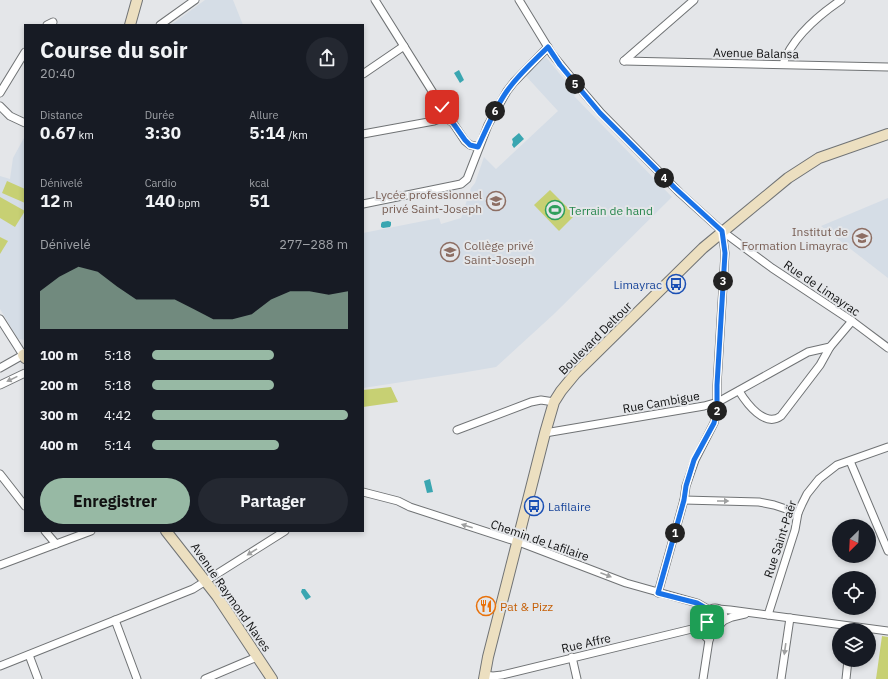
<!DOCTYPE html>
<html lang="fr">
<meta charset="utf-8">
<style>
:root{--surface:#171b24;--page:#242831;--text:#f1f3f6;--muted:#9ea1a6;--accent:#97b9a4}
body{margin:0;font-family:"IBM Plex Sans",sans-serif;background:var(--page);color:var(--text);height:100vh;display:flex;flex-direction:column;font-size:15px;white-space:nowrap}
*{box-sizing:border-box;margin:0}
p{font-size:13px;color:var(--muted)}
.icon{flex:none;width:22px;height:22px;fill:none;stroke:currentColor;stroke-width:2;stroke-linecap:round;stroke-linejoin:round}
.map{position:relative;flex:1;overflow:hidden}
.details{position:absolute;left:24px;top:24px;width:340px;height:508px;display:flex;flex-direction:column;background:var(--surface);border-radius:0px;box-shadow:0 2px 6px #0003}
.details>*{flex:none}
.needle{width:26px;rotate:204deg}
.fabs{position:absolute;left:832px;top:519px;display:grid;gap:8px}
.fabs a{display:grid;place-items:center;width:44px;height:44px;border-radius:50%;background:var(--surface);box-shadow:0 2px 6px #0003;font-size:20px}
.pin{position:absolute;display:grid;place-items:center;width:34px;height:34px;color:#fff;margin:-17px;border-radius:8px;box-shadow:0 2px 6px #0006}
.km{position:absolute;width:20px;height:20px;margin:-10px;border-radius:50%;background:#222;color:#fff;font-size:11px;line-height:20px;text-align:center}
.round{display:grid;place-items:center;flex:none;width:42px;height:42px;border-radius:21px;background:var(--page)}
.summary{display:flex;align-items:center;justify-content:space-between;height:68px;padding:0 16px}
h1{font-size:22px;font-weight:700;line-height:30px}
.stats{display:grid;grid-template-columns:repeat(3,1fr);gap:6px;height:68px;padding:4px 16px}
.stats div{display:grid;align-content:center}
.stats b{font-size:17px;font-weight:700}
.stats small{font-size:11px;font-weight:400}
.stats p{font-size:11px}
.chart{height:112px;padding:8px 16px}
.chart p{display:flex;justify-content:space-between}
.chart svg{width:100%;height:72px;margin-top:4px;fill:var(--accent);opacity:.7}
.primary-button{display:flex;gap:8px;margin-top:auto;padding:8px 16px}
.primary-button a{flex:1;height:46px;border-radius:24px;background:var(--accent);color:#111;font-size:16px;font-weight:700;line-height:46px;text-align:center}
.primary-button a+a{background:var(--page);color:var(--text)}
ul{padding:0 16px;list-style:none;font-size:13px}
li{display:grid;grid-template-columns:64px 48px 1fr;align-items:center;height:30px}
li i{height:10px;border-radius:5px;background:var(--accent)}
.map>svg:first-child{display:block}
.built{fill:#d5dde6}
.green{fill:#c7d073}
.water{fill:#3aa6b1}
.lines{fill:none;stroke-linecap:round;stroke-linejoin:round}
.street-casing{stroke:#707375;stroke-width:9}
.secondary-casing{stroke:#707375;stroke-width:12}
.street{stroke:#fff;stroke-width:7}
.secondary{stroke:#ecdfc0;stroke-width:10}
.oneway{fill:#9fa0a0}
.route-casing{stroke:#fff;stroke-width:8}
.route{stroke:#1a73e8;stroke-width:5}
.labels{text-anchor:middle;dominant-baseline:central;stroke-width:4;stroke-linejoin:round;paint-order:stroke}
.street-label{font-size:12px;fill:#101112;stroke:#e4e6e9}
.education-label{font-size:12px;fill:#785e54;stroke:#e4e6e9;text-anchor:end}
.leisure-label{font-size:12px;fill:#27864d;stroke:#e4e6e9;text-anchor:start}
.transit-label{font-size:12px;fill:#164399;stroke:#e4e6e9;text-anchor:end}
.food-label{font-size:12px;fill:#c56008;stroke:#e4e6e9;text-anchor:start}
</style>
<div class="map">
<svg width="888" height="679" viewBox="0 0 888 679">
<rect width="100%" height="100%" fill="#e4e6e9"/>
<g class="built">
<path d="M205,0H233L243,25H171Z"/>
<path d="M546,57L576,94L574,96L672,197L554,314L496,367L467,372L363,388V233L439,218L441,224L461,218L471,188L475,183L484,157L496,169L558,111L525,75Z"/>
<path d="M25,136V340L18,339L0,309V176L10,179L13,158Z"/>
<path d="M888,198V278L821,226Z"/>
</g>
<g class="green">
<path d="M7,181L25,189V203L2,193Z"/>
<path d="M550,190L575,215L559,231L534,205Z"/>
<path d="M0,197L25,211L15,227L0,218Z"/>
<path d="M0,237L8,241L0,254Z"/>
<path d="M391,387L398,402L363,407V390Z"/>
<path d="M882,636L888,637V679H876Z"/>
</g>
<g class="water">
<path d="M459,70L464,80L460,83L454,73Z"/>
<path d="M519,133L524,139L514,148L512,145L513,142L512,139Z"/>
<path d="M388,221L391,222V225L390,227L383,228L381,227V224L382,222Z"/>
<path d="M430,479L433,492L427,493L424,481Z"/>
<path d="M302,589H305L311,597L306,600L301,592Z"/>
</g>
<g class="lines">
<defs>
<g id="street">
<path d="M375,0L442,107L445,117L453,123L465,141L470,145L479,147"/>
<path d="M519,0L552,54L583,92L601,113L680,193L722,231L772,268L852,321L888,348"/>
<path d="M47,25L53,22"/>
<path d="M160,25L195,0"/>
<path d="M624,61L888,67"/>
<path d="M624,61L694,0"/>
<path d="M783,64C792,38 819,15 841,0"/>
<path d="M363,74L404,46"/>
<path d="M0,93L25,52"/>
<path d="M0,106L10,116L25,123"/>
<path d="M363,134L434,121L445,117"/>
<path d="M363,204L461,184L467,179L488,125L507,91L514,82L548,47"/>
<path d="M0,319L23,355L0,368"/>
<path d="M0,385L25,373"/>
<path d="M739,391C747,404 765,428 781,416L820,365L830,347"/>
<path d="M457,430L531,402L541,400L554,402"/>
<path d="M545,433L704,406L718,402L808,352L830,347L852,321"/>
<path d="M850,461L888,551"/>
<path d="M0,474L25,506"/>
<path d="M363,492L398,501L410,507L524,544L626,583L697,603L709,610"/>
<path d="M684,500L759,502L774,505L798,513"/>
<path d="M45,531L56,544"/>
<path d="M0,565L91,531"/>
<path d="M658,593L684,500L686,486L695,460L714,423L717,410V385L725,253L722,231"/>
<circle cx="715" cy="617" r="9"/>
<path d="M718,609L730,610L888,631"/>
<path d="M768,615L795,530L798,513L802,504L807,494L819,479L837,465L888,447"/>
<path d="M115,620L137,679"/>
<path d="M723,621L732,617L745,614"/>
<path d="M693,629L702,633L709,640"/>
<path d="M29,655L38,679"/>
<path d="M572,657L577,679"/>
<path d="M0,666L193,589L285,531"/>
<path d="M484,675L493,676L502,675L700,627L707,622"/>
<path d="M205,679L257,657"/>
<path d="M703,679L709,640L715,626"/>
<path d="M781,679L790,618"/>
<path d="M846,679L848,660"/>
</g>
<g id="secondary">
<path d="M130,25L137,0"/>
<path d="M25,354L23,355L25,358"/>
<path d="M166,531L217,596L272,679"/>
<path d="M484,679L488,657L545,433L554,402L561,391L575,374L703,248L788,178L819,158L888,134"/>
</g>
</defs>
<use href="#street" class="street-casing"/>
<use href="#secondary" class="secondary-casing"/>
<use href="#street" class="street"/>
<use href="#secondary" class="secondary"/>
</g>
<defs><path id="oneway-solid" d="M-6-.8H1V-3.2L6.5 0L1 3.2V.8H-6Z"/></defs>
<g class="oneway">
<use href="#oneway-solid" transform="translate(12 379) rotate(154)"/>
<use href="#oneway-solid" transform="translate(723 501)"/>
<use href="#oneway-solid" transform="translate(467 526) rotate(-162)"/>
<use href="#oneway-solid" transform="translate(252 552) rotate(148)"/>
<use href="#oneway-solid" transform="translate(606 575) rotate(21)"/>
<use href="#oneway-solid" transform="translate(785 649) rotate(98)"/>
</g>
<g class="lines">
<defs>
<path id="route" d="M442,107L444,117L453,123L465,140L470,145L478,147C487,128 495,108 507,91C518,75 534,61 548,47L560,65L600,113L675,188L722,231L725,253L717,385V410L714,423L694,460L686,486L684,500L658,593L697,603L709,610L706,616L707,622"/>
</defs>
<use href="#route" class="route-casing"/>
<use href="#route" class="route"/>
</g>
<defs>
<symbol id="school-ring" viewBox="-11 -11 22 22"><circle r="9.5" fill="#e4e6e9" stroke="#8d6e63" stroke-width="1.5"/><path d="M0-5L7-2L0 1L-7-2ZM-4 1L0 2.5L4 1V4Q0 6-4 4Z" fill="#8d6e63"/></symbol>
<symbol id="stadium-ring" viewBox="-11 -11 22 22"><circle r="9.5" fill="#e4e6e9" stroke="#2e9e5b" stroke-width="1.5"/><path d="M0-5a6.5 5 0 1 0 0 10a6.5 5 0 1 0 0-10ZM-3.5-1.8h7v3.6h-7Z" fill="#2e9e5b"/></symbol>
<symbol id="university-ring" viewBox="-11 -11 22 22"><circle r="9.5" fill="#e4e6e9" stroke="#8d6e63" stroke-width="1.5"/><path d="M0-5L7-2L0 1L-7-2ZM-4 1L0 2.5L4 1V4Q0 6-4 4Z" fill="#8d6e63"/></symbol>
<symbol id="bus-ring" viewBox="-11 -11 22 22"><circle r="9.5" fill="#e4e6e9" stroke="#1a4fb4" stroke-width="1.5"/><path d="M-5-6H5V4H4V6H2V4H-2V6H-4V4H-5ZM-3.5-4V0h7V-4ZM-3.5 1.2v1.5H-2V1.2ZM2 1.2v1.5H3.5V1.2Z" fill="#1a4fb4"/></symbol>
<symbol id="restaurant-ring" viewBox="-11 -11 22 22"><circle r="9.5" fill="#e4e6e9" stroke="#e8710a" stroke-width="1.5"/><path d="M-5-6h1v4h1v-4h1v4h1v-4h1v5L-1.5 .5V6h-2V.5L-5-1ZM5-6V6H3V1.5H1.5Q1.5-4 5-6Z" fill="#e8710a"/></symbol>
</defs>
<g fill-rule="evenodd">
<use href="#school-ring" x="485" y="190" width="22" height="22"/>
<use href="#stadium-ring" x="544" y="199" width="22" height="22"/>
<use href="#university-ring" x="851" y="227" width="22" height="22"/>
<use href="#school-ring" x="439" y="241" width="22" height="22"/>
<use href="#bus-ring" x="665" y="273" width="22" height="22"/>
<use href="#bus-ring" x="523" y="495" width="22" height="22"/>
<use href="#restaurant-ring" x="475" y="595" width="22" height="22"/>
</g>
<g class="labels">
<g class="street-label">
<text transform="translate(756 53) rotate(1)">Avenue Balansa</text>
<text transform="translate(822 288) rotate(34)">Rue de Limayrac</text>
<text transform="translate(595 338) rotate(-45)">Boulevard Deltour</text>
<text transform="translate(661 402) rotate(-10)">Rue Cambigue</text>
<text transform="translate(780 539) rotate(-72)">Rue Saint-Paër</text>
<text transform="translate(540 540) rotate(19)">Chemin de Lafilaire</text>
<text transform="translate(231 597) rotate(55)">Avenue Raymond Naves</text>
<text transform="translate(586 643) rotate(-13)">Rue Affre</text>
</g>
<g class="education-label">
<text x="482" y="194">Lycée professionnel<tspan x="482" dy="14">privé Saint-Joseph</tspan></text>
<text x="848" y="231">Institut de<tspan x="848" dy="14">Formation Limayrac</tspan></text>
<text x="464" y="245" text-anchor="start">Collège privé<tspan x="464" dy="14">Saint-Joseph</tspan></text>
</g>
<g class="leisure-label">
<text x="569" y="210">Terrain de hand</text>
</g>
<g class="transit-label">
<text x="662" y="284">Limayrac</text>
<text x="548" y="506" text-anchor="start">Lafilaire</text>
</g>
<g class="food-label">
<text x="500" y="606">Pat &amp; Pizz</text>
</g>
</g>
</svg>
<div class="fabs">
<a><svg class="needle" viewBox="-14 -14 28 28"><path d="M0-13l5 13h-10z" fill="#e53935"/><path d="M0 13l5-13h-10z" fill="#9ea1a6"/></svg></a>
<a><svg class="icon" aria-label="locate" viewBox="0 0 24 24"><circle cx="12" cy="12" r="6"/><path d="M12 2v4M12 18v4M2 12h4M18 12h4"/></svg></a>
<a><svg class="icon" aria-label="layers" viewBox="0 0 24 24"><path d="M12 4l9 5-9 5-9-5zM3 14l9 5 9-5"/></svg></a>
</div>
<div class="pin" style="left:707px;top:622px;background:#1e9e55"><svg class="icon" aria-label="arrive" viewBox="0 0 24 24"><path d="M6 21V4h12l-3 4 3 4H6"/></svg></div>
<div class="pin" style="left:442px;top:107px;background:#d93025"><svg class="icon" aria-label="check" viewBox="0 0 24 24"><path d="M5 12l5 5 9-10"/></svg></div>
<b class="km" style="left:675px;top:533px">1</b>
<b class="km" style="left:717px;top:411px">2</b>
<b class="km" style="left:723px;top:281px">3</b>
<b class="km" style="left:664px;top:178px">4</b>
<b class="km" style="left:575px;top:84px">5</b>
<b class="km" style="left:495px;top:111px">6</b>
<section class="details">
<div class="summary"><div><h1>Course du soir</h1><p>20:40</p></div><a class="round"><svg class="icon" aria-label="share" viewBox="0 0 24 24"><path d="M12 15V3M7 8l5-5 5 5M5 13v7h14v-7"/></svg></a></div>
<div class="stats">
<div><p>Distance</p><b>0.67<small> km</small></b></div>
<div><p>Durée</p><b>3:30</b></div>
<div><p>Allure</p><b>5:14<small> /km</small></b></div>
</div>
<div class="stats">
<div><p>Dénivelé</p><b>12<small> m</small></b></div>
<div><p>Cardio</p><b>140<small> bpm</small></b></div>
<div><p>kcal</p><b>51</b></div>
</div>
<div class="chart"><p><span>Dénivelé</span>277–288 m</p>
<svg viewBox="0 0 160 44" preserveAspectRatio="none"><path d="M0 44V21L10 12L20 6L30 9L40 18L50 26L60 26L70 26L80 32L90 38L100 38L110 35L120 26L130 21L140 21L150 23L160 21V44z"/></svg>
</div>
<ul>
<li><b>100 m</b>5:18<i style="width:62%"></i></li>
<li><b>200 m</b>5:18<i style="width:62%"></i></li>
<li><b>300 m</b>4:42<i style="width:100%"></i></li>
<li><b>400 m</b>5:14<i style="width:65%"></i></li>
</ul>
<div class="primary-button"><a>Enregistrer</a><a>Partager</a></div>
</section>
</div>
